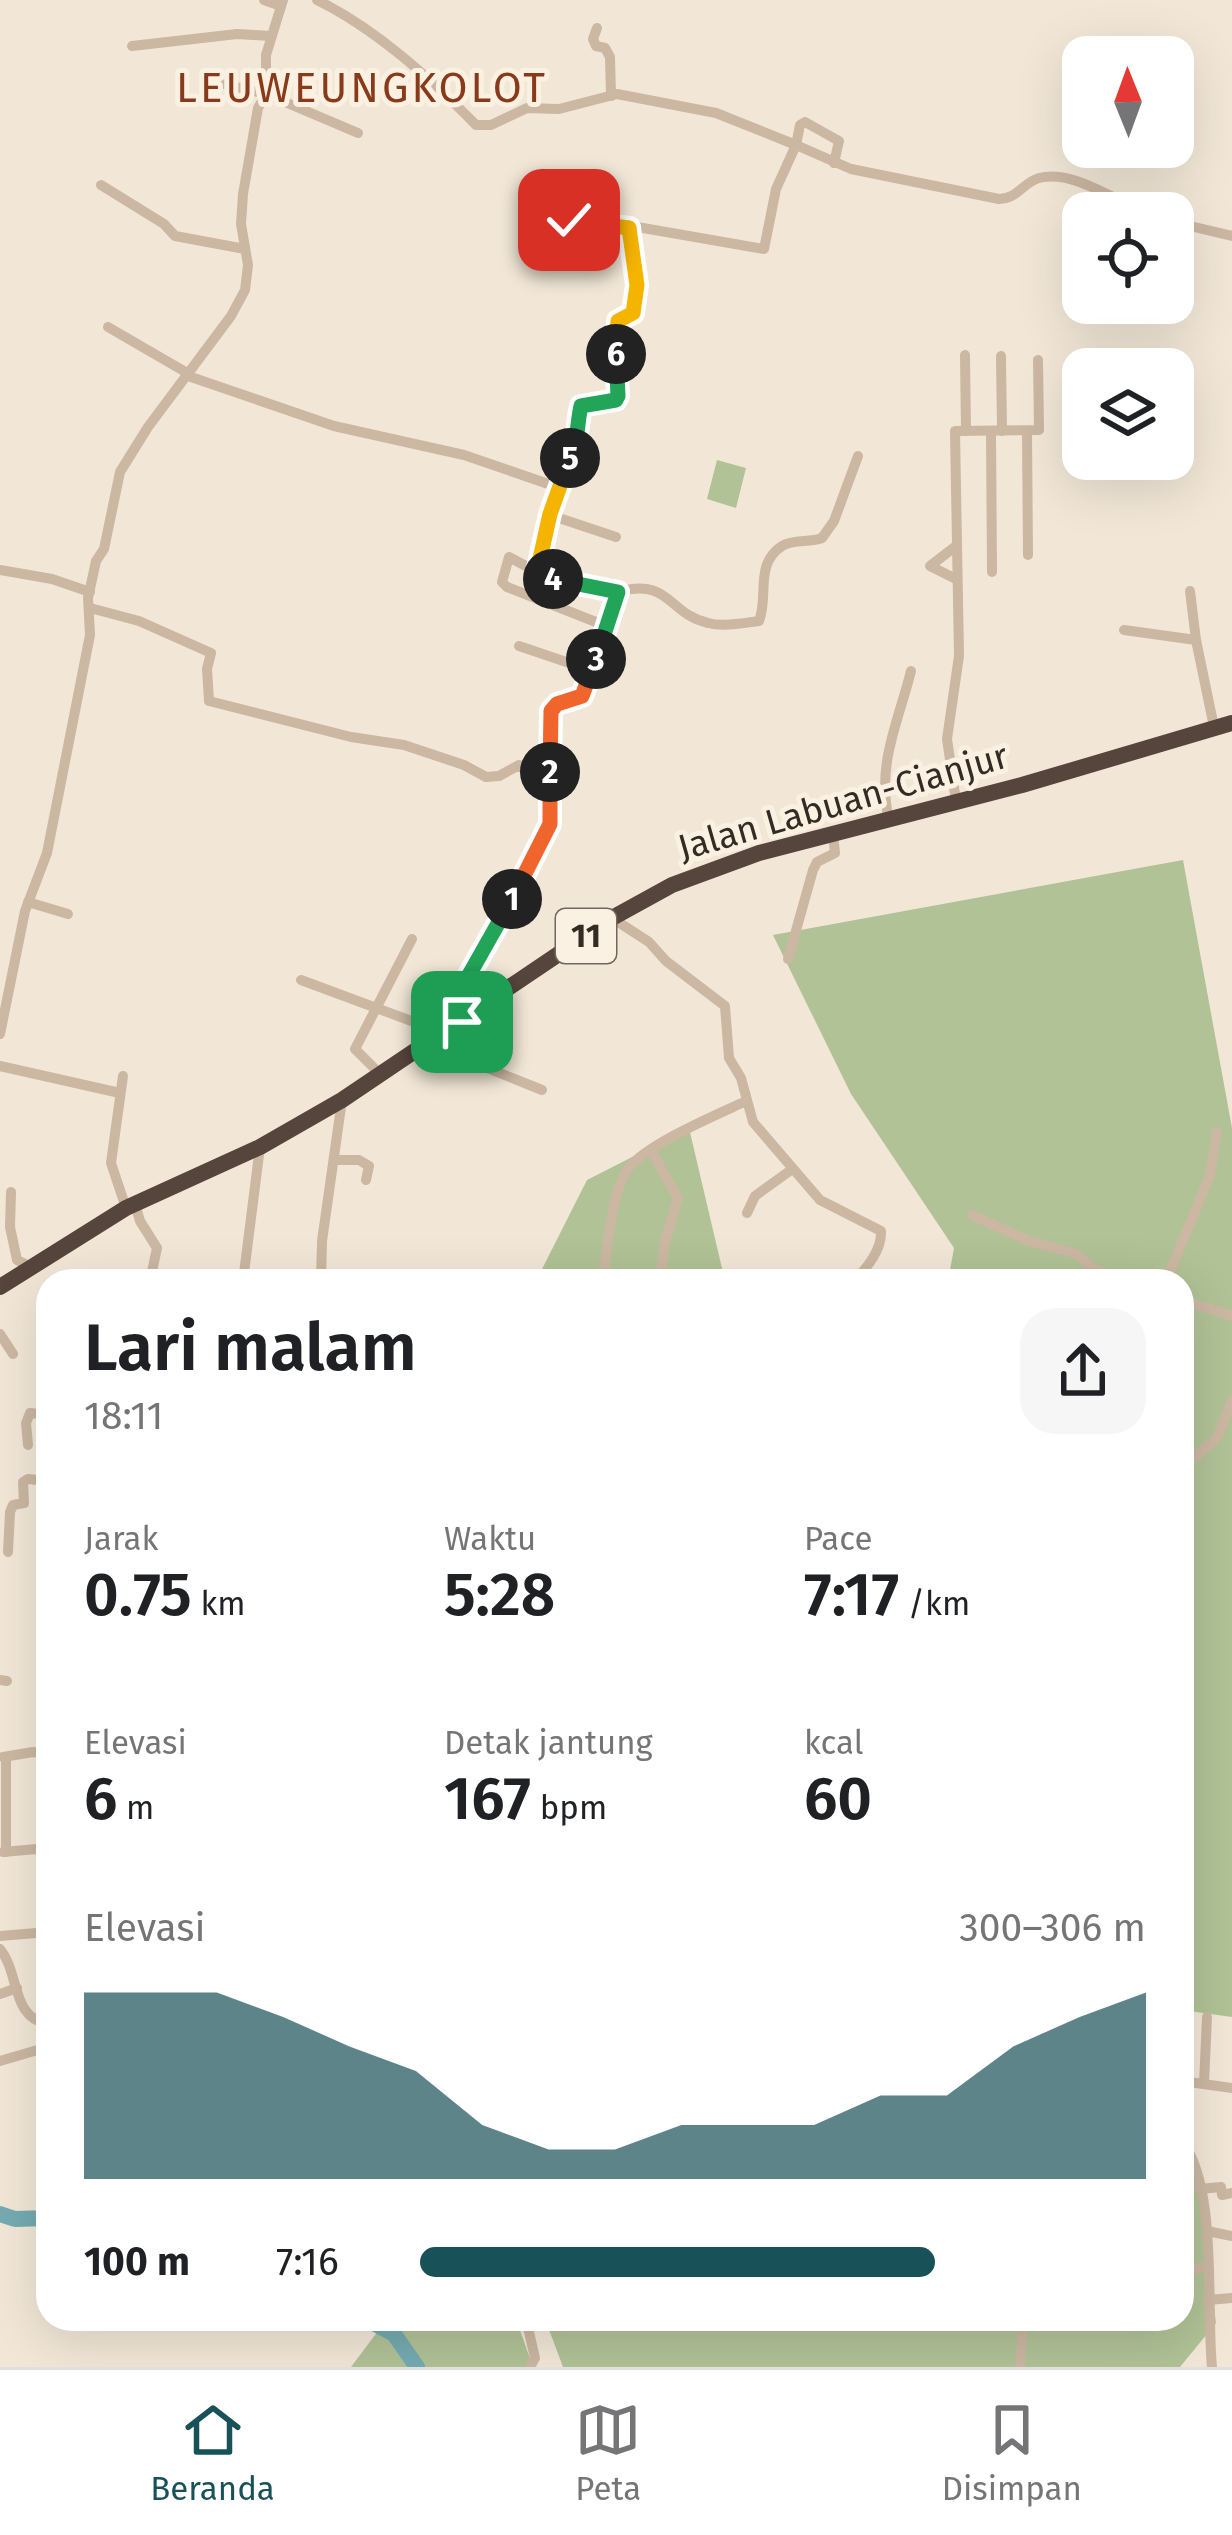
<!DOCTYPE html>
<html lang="id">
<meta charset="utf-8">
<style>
:root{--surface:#fff;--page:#f6f6f6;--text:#202124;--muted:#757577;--line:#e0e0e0;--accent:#195158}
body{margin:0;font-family:"Fira Sans",sans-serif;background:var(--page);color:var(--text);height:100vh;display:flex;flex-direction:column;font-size:45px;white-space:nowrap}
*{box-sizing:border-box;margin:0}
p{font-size:39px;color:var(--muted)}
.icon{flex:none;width:66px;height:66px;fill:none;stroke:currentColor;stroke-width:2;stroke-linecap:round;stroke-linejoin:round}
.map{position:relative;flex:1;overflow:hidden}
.drawer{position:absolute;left:36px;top:1269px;width:1158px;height:1062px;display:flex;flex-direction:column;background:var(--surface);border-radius:36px;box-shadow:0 12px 48px #0002}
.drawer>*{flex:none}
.needle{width:78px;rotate:359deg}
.tools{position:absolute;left:1062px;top:36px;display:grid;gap:24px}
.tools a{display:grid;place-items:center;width:132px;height:132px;border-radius:24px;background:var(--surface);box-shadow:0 12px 48px #0002;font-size:60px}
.pin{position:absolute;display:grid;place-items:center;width:102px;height:102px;color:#fff;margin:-51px;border-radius:24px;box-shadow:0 6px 18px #0006}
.km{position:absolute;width:60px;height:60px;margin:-30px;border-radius:50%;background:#222;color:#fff;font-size:33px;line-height:60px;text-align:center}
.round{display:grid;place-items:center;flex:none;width:126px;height:126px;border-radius:36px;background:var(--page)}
.overview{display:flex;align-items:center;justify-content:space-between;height:204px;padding:0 48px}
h1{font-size:66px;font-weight:600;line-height:90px}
.stats{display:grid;grid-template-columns:repeat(3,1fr);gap:18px;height:204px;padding:12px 48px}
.stats div{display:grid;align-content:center}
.stats b{font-size:60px;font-weight:600}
.stats small{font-size:33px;font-weight:400}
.stats p{font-size:33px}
.chart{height:336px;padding:24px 48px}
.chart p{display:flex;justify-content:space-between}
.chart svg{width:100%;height:216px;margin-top:12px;fill:var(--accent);opacity:.7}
ul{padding:0 48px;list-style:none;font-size:39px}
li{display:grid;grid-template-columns:192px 144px 1fr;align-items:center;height:90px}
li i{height:30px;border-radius:15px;background:var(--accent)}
.tab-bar{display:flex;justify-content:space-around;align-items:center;height:168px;border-top:3px solid var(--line);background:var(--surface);font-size:33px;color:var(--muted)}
.tab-bar a{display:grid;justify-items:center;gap:6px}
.tab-bar .on{color:var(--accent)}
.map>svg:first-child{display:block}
.green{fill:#b1c296}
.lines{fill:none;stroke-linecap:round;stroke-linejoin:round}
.river{stroke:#74abb1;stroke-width:16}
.minor{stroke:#cbb7a2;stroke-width:10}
.highway{stroke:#56453c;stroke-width:16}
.split-1-casing{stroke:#fff;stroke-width:24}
.split-2-casing{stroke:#fff;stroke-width:24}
.split-3-casing{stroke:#fff;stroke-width:24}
.split-4-casing{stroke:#fff;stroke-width:24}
.split-5-casing{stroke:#fff;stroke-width:24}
.split-6-casing{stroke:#fff;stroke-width:24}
.split-7-casing{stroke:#fff;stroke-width:24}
.split-8-casing{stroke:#fff;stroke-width:24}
.split-1{stroke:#22a559;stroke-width:15}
.split-2{stroke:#f0652b;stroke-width:15}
.split-3{stroke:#f0652b;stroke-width:15}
.split-4{stroke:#22a559;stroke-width:15}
.split-5{stroke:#f5b400;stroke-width:15}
.split-6{stroke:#22a559;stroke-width:15}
.split-7{stroke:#f5b400;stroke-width:15}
.split-8{stroke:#f5b400;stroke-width:15}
.labels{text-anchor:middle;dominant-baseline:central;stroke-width:10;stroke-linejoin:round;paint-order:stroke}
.shield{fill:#faf1e3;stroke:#70665e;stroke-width:3}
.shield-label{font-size:33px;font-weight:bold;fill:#352b25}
.street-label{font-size:36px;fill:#352b25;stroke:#faf1e3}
.quarter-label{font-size:42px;letter-spacing:3px;fill:#883a1a;stroke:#faf1e3}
</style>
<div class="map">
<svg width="1232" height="2367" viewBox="0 0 1232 2367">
<rect width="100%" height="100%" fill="#f2e7d7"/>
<g class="green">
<path d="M717,460L746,468L736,508L707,499Z"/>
<path d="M1183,860L1232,1128V2017L1182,2010V1281H948L954,1248L851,1094L773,935Z"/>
<path d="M689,1128L725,1281H536L587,1180Z"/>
<path d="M1182,2163L1196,2165L1216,2323L1180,2367H563L545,2319H1182Z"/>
<path d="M387,2319H516L533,2367H351Z"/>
</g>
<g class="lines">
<g class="river">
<path d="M0,2214L15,2219L48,2218"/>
<path d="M366,2319L394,2334L417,2367"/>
</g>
<g class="minor">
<path d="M264,0L281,6"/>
<path d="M317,0C376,29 430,78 476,125H491L527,108L559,109L617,94L716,113L796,145L800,125L805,122L839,141L834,163"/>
<path d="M597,28L593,39L596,46L605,48L610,57L611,96"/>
<path d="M132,46L237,34L271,36"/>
<path d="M207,80L266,94L358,133"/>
<path d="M101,185L164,224L175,236L245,249"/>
<path d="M541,222L620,224L764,249L776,189L796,145L851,169L999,199C1019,198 1022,183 1039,178C1074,169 1116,202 1148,213"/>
<path d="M1173,222L1232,236"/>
<path d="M108,327L189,374"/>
<path d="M965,355L966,431"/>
<path d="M1001,356L1002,431"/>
<path d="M188,376L334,426L464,455L560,488"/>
<path d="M991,431L992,572"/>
<path d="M1027,431L1028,555"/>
<path d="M550,515L616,537"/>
<path d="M956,546L930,566L956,579"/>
<path d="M0,570L52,579L90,592"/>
<path d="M537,572L509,557L502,582L507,587L606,626"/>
<path d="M1190,591L1196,640L1214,727"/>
<path d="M618,592C670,577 668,614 708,623C723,627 743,623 759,621C769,597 754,564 782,546C794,539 809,543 822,538L834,521L858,456"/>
<path d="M90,608L139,621L211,653L207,669L209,701L351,737L404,745L464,765L486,777L499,776L519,765L536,778L550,780"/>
<path d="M1124,630L1196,640"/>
<path d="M519,646L593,671"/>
<path d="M956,801L947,739L959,656L955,431L1039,430L1038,360"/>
<path d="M889,820C876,765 898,723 911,671"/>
<path d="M28,902L68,914"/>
<path d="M612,918L649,942L666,961L725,1006L729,1058L741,1078L753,1122L820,1200L881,1231C882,1250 867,1267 855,1281"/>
<path d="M788,959L813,870L817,862L835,853L833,834"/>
<path d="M301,980L441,1032"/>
<path d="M462,1022L458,1005L460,991L533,862L550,823L549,717L557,704L581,698L587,691L618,592L570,584L537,572C548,530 560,493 573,453C576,443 577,420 581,406L616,400L618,396V321L633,313L637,285L629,226"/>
<path d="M0,1034L25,911L47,853L90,635L88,598L96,561L104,549L120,472L148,427L231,316L245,290L248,265L241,224L243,194L258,108L266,94V55L283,0"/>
<path d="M428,1044L542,1090"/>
<path d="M0,1066L120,1093"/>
<path d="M381,1075L355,1049L412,939"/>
<path d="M123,1076L111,1163L126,1208"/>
<path d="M651,1151L678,1198L665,1242L660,1281"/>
<path d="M334,1160H359L369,1166L366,1180"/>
<path d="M11,1192L10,1227L17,1260L29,1266"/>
<path d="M135,1204L140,1221L157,1248L150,1281"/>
<path d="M747,1213L755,1196L791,1170"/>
<path d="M972,1215L1029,1241L1077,1254L1092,1268"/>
<path d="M243,1281L260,1147"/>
<path d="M321,1281L322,1241L342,1100"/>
<path d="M603,1281C607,1251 611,1193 628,1169C645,1145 716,1115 744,1102"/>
<path d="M1084,1281L1092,1268L1125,1281"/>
<path d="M1166,1281L1210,1175L1217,1132"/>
<path d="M1182,1300L1232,1316"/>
<path d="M0,1334L13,1354"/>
<path d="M28,1445L26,1423L30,1413L48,1415"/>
<path d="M1182,1468L1217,1438L1232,1400"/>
<path d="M8,1552L10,1512L13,1505L24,1503L23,1482L28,1479L48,1481"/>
<path d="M0,1680L7,1681"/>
<path d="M3,1757L33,1752L48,1754"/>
<path d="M3,1852L48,1848"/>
<path d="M6,1852V1757"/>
<path d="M0,1936L48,1932"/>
<path d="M0,1949C20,1974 11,2018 48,2024"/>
<path d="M0,1994L17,1988"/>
<path d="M0,2061L48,2047"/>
<path d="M1182,2081L1232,2088"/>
<path d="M1204,2083L1207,2017"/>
<path d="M1182,2141C1218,2187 1206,2307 1212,2367"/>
<path d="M1199,2189L1221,2187L1222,2195L1232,2193"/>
<path d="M1207,2231L1232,2236"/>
<path d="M1182,2270L1207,2267"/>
<path d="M1208,2300L1232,2298"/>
<path d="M526,2319L535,2358L530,2367"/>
<path d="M555,2319L560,2329"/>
<path d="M1020,2367L1023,2319"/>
</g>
<path class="highway" d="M0,1287L126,1208L260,1147L342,1100L612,918L672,885L759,853L1022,785L1232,723"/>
</g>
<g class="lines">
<defs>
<path id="split-1" d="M462,1022L458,1005L460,991L512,899"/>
<path id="split-2" d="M512,899L550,824V772"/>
<path id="split-3" d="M550,772L551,711L557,704L582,696L596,659"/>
<path id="split-4" d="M553,579L618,592L596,659"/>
<path id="split-5" d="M553,579L537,572L550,514L570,458"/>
<path id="split-6" d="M570,458C578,445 577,422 581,406L616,400L618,396L616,354"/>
<path id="split-7" d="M616,354L618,321L633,313L637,285L629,228"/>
<path id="split-8" d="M569,220L629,228"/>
</defs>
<use href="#split-1" class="split-1-casing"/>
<use href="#split-2" class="split-2-casing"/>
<use href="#split-3" class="split-3-casing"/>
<use href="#split-4" class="split-4-casing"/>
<use href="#split-5" class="split-5-casing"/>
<use href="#split-6" class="split-6-casing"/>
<use href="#split-7" class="split-7-casing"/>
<use href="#split-8" class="split-8-casing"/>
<use href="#split-1" class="split-1"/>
<use href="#split-2" class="split-2"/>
<use href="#split-3" class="split-3"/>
<use href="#split-4" class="split-4"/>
<use href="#split-5" class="split-5"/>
<use href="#split-6" class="split-6"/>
<use href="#split-7" class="split-7"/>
<use href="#split-8" class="split-8"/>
</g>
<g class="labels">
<rect class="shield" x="556" y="909" width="60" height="54" rx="9"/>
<g class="shield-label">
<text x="586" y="936">11</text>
</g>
<g class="street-label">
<text transform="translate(843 802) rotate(-16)">Jalan Labuan-Cianjur</text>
</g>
<g class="quarter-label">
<text x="362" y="88">LEUWEUNGKOLOT</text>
</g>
</g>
</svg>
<div class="tools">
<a><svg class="needle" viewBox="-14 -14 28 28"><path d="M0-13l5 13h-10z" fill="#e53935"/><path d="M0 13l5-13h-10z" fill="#757577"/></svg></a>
<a><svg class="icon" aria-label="locate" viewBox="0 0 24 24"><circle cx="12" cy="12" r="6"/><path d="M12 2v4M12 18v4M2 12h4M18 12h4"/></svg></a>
<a><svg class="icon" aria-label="layers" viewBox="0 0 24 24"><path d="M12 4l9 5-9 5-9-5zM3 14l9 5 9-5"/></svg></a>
</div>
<div class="pin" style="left:462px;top:1022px;background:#1e9e55"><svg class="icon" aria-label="arrive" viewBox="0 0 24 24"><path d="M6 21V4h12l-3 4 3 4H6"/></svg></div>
<div class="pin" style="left:569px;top:220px;background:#d93025"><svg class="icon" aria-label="check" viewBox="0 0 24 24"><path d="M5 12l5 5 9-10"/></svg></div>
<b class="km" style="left:512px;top:899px">1</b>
<b class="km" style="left:550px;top:772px">2</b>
<b class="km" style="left:596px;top:659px">3</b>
<b class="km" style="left:553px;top:579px">4</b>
<b class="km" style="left:570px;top:458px">5</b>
<b class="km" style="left:616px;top:354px">6</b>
<section class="drawer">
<div class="overview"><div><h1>Lari malam</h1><p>18:11</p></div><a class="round"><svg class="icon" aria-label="share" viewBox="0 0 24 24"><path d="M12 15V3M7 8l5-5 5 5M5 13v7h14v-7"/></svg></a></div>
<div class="stats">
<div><p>Jarak</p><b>0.75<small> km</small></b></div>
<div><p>Waktu</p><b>5:28</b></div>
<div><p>Pace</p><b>7:17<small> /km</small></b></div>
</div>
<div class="stats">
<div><p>Elevasi</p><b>6<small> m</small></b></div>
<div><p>Detak jantung</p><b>167<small> bpm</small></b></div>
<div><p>kcal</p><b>60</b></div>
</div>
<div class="chart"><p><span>Elevasi</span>300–306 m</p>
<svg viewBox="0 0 160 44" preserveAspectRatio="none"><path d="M0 44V6L10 6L20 6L30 11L40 17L50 22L60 33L70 38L80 38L90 33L100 33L110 33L120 27L130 27L140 17L150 11L160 6V44z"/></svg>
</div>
<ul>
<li><b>100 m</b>7:16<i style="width:71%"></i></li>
</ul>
</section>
</div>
<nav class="tab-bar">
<a class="on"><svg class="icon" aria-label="home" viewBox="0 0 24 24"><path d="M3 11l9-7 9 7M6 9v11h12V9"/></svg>Beranda</a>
<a><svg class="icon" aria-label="map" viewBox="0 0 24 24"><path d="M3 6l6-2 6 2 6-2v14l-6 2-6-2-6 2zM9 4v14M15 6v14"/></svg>Peta</a>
<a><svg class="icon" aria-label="saved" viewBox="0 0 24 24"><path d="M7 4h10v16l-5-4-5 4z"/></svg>Disimpan</a>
</nav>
